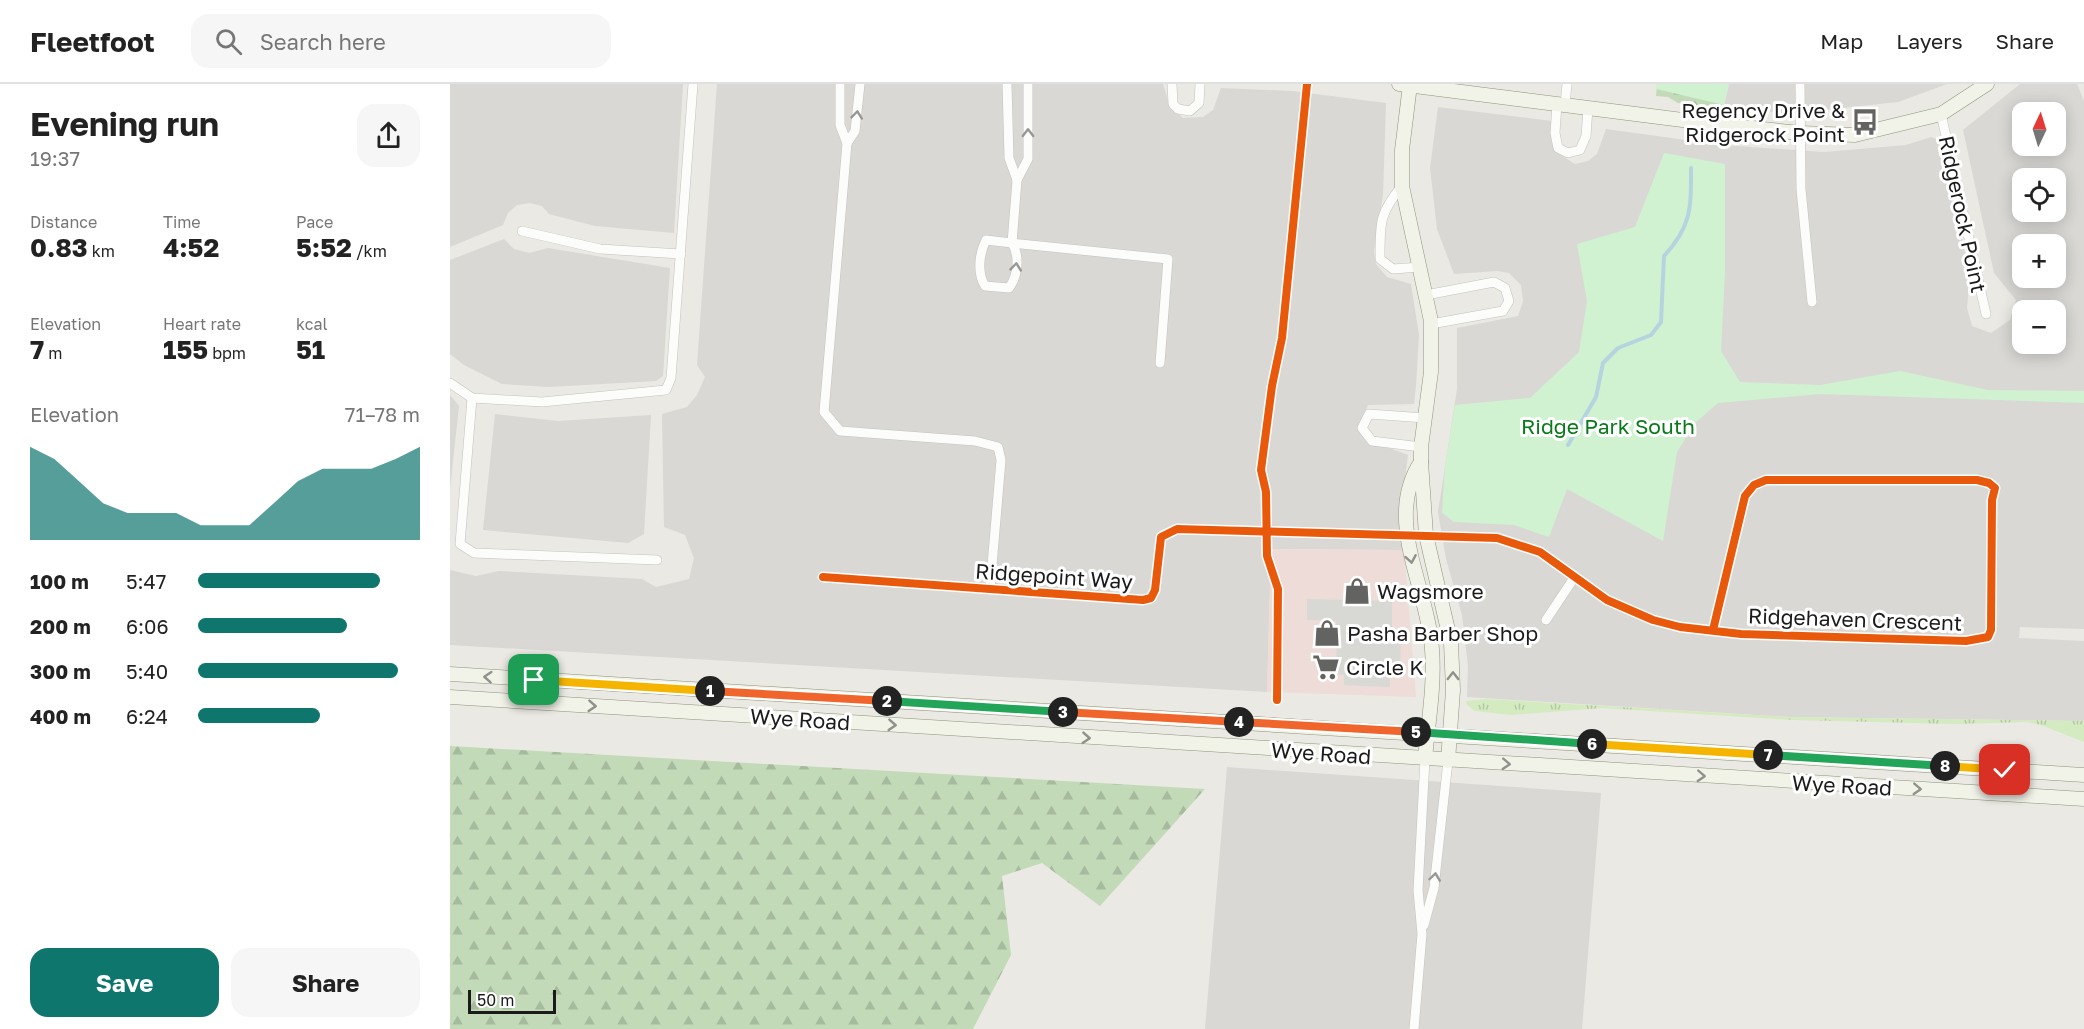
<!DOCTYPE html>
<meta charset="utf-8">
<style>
:root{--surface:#fff;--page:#f6f6f6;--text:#222;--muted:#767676;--line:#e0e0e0;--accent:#0f766e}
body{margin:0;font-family:"Golos Text",sans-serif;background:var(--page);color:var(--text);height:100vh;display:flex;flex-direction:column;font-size:22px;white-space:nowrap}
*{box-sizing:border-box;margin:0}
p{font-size:20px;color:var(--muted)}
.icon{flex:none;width:33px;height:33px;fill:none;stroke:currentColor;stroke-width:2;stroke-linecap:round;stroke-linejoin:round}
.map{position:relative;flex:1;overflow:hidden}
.sheet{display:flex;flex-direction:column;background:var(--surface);width:450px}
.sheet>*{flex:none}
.needle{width:39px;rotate:4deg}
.controls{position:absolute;left:1562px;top:18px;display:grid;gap:12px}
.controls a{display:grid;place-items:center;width:54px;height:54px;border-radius:12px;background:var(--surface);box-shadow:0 3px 15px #0003;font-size:30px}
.scale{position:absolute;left:18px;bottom:15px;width:88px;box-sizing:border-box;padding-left:6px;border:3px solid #1b1b1b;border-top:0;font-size:16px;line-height:21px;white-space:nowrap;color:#1b1b1b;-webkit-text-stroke:4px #fff;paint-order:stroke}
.pin{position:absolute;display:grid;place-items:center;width:51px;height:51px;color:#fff;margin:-26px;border-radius:12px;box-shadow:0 3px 9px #0006}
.km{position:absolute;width:30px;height:30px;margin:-15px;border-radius:50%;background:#222;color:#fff;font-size:16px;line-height:30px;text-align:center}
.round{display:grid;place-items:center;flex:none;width:63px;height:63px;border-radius:18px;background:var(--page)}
.head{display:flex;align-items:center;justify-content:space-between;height:102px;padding:0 30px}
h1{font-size:33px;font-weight:700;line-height:45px}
.stats{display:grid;grid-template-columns:repeat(3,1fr);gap:9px;height:102px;padding:6px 30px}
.stats div{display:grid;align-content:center}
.stats b{font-size:26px;font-weight:700}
.stats small{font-size:16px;font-weight:400}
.stats p{font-size:16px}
.chart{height:168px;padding:12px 30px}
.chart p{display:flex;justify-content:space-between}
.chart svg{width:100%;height:108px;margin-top:6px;fill:var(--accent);opacity:.7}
.primary-button{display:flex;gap:12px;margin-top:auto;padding:12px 30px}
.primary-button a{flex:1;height:69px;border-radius:18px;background:var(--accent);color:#fff;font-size:24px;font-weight:700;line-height:69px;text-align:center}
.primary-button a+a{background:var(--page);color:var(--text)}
ul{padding:0 30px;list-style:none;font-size:20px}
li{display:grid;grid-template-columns:96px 72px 1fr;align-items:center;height:45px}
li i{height:15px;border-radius:8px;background:var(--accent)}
header{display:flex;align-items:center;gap:36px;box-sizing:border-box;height:84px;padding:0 30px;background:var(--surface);border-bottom:2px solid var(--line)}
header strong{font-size:28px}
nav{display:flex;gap:33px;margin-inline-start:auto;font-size:21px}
.search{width:420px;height:54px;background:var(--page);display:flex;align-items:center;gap:15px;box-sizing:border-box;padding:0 21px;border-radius:18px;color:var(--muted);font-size:22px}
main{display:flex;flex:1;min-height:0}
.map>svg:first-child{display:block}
.residential{fill:#d9d8d5;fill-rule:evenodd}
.commercial{fill:#eddcd7}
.grass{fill:url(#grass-tufts)}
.forest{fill:url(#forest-firs)}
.park{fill:#d0f2d1}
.parking{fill:#d8d8d5}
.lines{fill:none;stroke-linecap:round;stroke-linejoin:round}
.stream{stroke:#b5d4df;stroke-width:4}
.street-casing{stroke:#c2c2bf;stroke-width:10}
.secondary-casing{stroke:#90947b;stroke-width:15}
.street{stroke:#fcfcfb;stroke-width:9}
.secondary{stroke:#f1f2e8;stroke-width:14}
.cycleway-casing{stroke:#fff;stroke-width:11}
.cycleway{stroke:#e8590c;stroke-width:8}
.oneway{stroke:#979796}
.oneway2{stroke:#91918c}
.split-1-casing{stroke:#fff;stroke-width:12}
.split-2-casing{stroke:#fff;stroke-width:12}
.split-3-casing{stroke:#fff;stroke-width:12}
.split-4-casing{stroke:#fff;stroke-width:12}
.split-5-casing{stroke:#fff;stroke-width:12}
.split-6-casing{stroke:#fff;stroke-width:12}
.split-7-casing{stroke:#fff;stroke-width:12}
.split-8-casing{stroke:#fff;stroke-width:12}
.split-9-casing{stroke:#fff;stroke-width:12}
.split-1{stroke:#f5b400;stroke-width:8}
.split-2{stroke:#f0652b;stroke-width:8}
.split-3{stroke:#22a559;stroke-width:8}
.split-4{stroke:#f0652b;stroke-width:8}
.split-5{stroke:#f0652b;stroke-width:8}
.split-6{stroke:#22a559;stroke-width:8}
.split-7{stroke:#f5b400;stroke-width:8}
.split-8{stroke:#22a559;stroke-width:8}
.split-9{stroke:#f5b400;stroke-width:8}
.labels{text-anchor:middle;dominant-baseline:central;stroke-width:6;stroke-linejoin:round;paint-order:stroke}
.poi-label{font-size:21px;fill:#1b1b1b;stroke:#fff;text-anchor:start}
.street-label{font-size:21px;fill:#1b1b1b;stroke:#fff}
.park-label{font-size:21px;fill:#087a18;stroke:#fff}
</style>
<header>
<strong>Fleetfoot</strong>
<div class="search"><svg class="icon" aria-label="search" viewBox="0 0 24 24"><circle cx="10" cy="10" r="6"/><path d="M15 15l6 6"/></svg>Search here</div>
<nav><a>Map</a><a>Layers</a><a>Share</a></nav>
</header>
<main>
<section class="sheet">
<div class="head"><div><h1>Evening run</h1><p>19:37</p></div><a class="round"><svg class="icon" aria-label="share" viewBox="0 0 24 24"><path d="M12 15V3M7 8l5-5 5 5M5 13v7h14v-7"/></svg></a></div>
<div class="stats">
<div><p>Distance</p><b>0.83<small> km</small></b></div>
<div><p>Time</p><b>4:52</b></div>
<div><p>Pace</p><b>5:52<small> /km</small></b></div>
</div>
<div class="stats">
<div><p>Elevation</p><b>7<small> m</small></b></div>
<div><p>Heart rate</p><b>155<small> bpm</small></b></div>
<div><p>kcal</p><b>51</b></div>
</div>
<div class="chart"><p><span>Elevation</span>71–78 m</p>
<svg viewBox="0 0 160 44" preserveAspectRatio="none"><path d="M0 44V6L10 11L20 20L30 29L40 33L50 33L60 33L70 38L80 38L90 38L100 29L110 20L120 15L130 15L140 15L150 11L160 6V44z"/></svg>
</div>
<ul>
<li><b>100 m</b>5:47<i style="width:82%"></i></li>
<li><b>200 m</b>6:06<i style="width:67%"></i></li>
<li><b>300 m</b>5:40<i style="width:90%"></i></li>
<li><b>400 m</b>6:24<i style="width:55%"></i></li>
</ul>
<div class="primary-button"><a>Save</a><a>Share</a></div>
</section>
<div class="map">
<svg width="1634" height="945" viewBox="0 0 1634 945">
<defs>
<pattern id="grass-tufts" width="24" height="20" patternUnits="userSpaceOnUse" patternTransform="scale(1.5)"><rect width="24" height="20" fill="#d4eac0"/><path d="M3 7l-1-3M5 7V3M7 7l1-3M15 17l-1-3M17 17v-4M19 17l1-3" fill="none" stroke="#b5c8a4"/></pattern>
<pattern id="forest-firs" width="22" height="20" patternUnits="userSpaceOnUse" patternTransform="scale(1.5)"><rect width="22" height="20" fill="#c2dab7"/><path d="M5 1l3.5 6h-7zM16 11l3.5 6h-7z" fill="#a6ba9d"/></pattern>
</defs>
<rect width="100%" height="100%" fill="#eae9e3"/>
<g class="residential">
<path d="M0,0H233L224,149L145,142L99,130L92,122L80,119L67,121L58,129L53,141L0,163Z"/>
<path d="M267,0H713L720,23L733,34L753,33L763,26L771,4L842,7L936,19L933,111L924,167L926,180L937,193L961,200L969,251L966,302L964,320L918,321L913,333L917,356L958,371L950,434L954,466L821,465L817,608L0,561V486L26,492L49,487L192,495L206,503L239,495L244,474L235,451L214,443L212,330L237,323L247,311L255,293L247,281Z"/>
<path d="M1279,0H1497L1448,18L1336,30L1274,21Z"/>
<path d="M1570,0H1627L1634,17V545L1570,543L1569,554L1634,557V637L1340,633L1017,613L1018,582L1012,531L996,475L988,428L1007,305V244L1068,232L1073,217L1071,201L1059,189L1047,187L1004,190L987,145L980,84L988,23L1102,37V59L1109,70L1125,80L1138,77L1147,70L1156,45L1272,61L1374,68L1456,61L1481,53L1489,56L1520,190L1517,224L1522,242L1541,249L1560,236L1566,216L1544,189L1513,46ZM1572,28H1605V62H1572ZM1572,94H1605V128H1572ZM1572,160H1605V194H1572ZM1572,226H1605V260H1572Z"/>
<path d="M54,155L64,165L79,169L98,164L220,184L213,292L206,297L99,303L52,300L14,281L0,270V176Z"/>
<path d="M0,311L9,322L0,405Z"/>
<path d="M45,330L108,337L201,331L194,450L178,459L33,446Z"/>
<path d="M777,683L1151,709L1132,945H755Z"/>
</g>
<path class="commercial" d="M821,465L954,466L966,613L817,608Z"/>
<path class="grass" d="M1036,615L1340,633L1634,637V658L1591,641L1577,638L1504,640L1344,636L1152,624L1061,631L1025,627L1017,621L1016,617Z"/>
<g class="forest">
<path d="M1207,0H1279L1271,24L1228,19L1218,13L1206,12Z"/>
<path d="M0,662L755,705L650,822L592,779L552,792L561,871L523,945H0Z"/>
</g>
<g class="park">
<path d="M1207,0H1279L1274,21L1206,5Z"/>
<path d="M1214,69L1275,80V189L1271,267L1290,298L1370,301L1450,287L1538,306L1634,307V319L1370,310L1268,319L1245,339L1227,368L1213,457L1117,405L1099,453L1064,441L1004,438L992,429L995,382L1005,321L1080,314L1129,268L1137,217L1127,160L1185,143Z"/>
</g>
<path class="parking" d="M857,515L942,517V552L951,553L950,588L940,589V603L894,601V591L887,590L886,537L857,536Z"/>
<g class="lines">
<path class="stream" d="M1118,361L1146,313L1153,279L1168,264L1201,251L1211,238L1214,172C1242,142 1241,123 1241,84"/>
<defs>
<g id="street">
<path d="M390,0V41L397,59L374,328L390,347L525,357L548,363L551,376L540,505"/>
<path d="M557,0L559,74L567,96"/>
<path d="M578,0V75L567,96L562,159C570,172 568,192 559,204L535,202C527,189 529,170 536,156L562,159L718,175L710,279"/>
<path d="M722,0L723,20L728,25L740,27L749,19L750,0"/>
<path d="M1350,0L1351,105L1362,218"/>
<path d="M1107,20L1105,49L1108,64L1118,69L1130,66L1136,52L1138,24"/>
<path d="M1115,21L1117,0"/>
<path d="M1491,30L1536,230"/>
<path d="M397,59L405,47L410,0"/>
<path d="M952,102C929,129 930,140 930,175L943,185L970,183"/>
<path d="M72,147L150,165L231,170"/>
<path d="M976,211L1044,198L1055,204L1059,217L1053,227L981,240"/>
<path d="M0,299L22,314L92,318L216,306L221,294L243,0"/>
<path d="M22,314L10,460L24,469L207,476"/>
<path d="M971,363L922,357L912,344L919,330L975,334"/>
<path d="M373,493L693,516L701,514L705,506L711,453L727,445L1047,454L1090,468L1157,516L1203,536L1230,543L1291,550L1516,557L1538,553L1541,546L1542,416L1545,404L1539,399L1527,396H1316L1304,401L1295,412L1263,546"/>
<path d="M1096,536L1124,494"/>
<path d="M974,841L984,804L998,677"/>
<path d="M964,945L972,850L968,806L975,675"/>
</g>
<g id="secondary">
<path d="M949,0L1264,40L1350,49L1405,51L1491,30L1537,0"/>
<path d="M960,1L952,66V102L981,237V288L971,363V378L976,451L1001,559L1003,606L998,677"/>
<path d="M971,378C933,435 978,504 982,565C985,601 978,639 975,675"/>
<path d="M0,590L1634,691"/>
<path d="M0,613L1634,715"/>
</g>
</defs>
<use href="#street" class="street-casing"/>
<use href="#secondary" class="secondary-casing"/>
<use href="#street" class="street"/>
<use href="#secondary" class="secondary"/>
<defs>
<g id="cycleway">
<path d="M373,493L693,516L701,514L705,506L711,453L727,445L1047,454L1090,468L1157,516L1203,536L1230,543L1291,550L1516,557L1538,553L1541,546L1542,416L1545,404L1539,399L1527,396H1316L1304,401L1295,412L1263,546"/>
<path d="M827,616L828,505L817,472L816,408L811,386L822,302L832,254L857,0"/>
</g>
</defs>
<use href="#cycleway" class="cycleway-casing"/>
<use href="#cycleway" class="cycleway"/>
</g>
<defs><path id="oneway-chevron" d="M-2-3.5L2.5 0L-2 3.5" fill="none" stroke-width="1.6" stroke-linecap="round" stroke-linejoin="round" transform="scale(1.5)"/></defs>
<g class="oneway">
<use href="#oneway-chevron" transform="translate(407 31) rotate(-84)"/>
<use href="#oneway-chevron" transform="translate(578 49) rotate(-90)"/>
<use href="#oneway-chevron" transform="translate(566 183) rotate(-84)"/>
<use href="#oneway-chevron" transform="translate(985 793) rotate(-82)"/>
</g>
<g class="oneway2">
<use href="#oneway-chevron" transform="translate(961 475) rotate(80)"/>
<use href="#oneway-chevron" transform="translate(1003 592) rotate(-90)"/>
<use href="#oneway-chevron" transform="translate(38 593) rotate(-176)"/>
<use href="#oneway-chevron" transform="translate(142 622) rotate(4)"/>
<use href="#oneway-chevron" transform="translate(442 641) rotate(4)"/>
<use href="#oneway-chevron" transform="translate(636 654) rotate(4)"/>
<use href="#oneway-chevron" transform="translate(1056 680) rotate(3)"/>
<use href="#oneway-chevron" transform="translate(1251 692) rotate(3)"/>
<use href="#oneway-chevron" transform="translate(1467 705) rotate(3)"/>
</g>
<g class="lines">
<defs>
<path id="split-1" d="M84,596L260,607"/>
<path id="split-2" d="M260,607L437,617"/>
<path id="split-3" d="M437,617L613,628"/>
<path id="split-4" d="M613,628L789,638"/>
<path id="split-5" d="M789,638L966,648"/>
<path id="split-6" d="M966,648L1142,660"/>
<path id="split-7" d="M1142,660L1318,671"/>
<path id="split-8" d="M1318,671L1495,682"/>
<path id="split-9" d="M1495,682L1555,686"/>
</defs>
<use href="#split-1" class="split-1-casing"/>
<use href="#split-2" class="split-2-casing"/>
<use href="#split-3" class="split-3-casing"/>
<use href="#split-4" class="split-4-casing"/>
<use href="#split-5" class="split-5-casing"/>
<use href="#split-6" class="split-6-casing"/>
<use href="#split-7" class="split-7-casing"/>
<use href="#split-8" class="split-8-casing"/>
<use href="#split-9" class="split-9-casing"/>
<use href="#split-1" class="split-1"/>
<use href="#split-2" class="split-2"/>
<use href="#split-3" class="split-3"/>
<use href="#split-4" class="split-4"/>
<use href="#split-5" class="split-5"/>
<use href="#split-6" class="split-6"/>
<use href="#split-7" class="split-7"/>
<use href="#split-8" class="split-8"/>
<use href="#split-9" class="split-9"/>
</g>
<defs>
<symbol id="bus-bare" viewBox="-9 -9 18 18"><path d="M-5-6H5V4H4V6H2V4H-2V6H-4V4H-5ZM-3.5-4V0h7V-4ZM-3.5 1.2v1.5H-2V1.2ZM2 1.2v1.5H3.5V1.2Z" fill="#636361" stroke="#fff" stroke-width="2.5" paint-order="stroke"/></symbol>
<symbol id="shop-bare" viewBox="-9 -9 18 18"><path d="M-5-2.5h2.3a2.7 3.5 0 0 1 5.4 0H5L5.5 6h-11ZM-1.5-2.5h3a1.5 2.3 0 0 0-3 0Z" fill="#636361" stroke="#fff" stroke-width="2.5" paint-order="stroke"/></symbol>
<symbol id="supermarket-bare" viewBox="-9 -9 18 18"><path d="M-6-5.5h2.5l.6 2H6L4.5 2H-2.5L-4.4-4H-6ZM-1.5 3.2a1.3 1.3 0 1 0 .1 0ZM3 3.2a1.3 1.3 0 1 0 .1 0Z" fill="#636361" stroke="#fff" stroke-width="2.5" paint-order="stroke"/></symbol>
</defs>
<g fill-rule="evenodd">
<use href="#bus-bare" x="1396" y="19" width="38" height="38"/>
<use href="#shop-bare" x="888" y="488" width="38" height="38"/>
<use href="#shop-bare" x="858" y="530" width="38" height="38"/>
<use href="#supermarket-bare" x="857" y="564" width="38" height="38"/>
</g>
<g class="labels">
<g class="poi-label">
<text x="1395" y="26" text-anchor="end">Regency Drive &amp;<tspan x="1395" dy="24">Ridgerock Point</tspan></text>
<text x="927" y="507">Wagsmore</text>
<text x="897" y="549">Pasha Barber Shop</text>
<text x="896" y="583">Circle K</text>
</g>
<g class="street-label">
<text transform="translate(1513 130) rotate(78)">Ridgerock Point</text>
<text transform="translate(604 492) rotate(4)">Ridgepoint Way</text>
<text transform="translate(1405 535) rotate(2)">Ridgehaven Crescent</text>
<text transform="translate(350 635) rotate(4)">Wye Road</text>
<text transform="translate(871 669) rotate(4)">Wye Road</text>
<text transform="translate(1392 701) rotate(3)">Wye Road</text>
</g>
<g class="park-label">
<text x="1158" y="342">Ridge Park South</text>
</g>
</g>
</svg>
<div class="controls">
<a><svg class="needle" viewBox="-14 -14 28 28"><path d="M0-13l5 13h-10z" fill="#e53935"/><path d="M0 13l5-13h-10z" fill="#767676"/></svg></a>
<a><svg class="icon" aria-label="locate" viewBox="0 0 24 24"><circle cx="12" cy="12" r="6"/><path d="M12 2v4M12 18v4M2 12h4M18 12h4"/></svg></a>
<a>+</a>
<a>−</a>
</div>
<div class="scale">50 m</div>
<div class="pin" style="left:84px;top:596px;background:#1e9e55"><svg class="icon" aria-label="arrive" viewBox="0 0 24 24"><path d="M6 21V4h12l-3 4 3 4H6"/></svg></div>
<div class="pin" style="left:1555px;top:686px;background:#d93025"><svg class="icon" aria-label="check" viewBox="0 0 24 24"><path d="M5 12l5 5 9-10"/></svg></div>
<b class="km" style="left:260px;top:607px">1</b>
<b class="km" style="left:437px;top:617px">2</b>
<b class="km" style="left:613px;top:628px">3</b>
<b class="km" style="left:789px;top:638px">4</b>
<b class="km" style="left:966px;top:648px">5</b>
<b class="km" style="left:1142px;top:660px">6</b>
<b class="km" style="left:1318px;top:671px">7</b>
<b class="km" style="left:1495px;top:682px">8</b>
</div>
</main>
